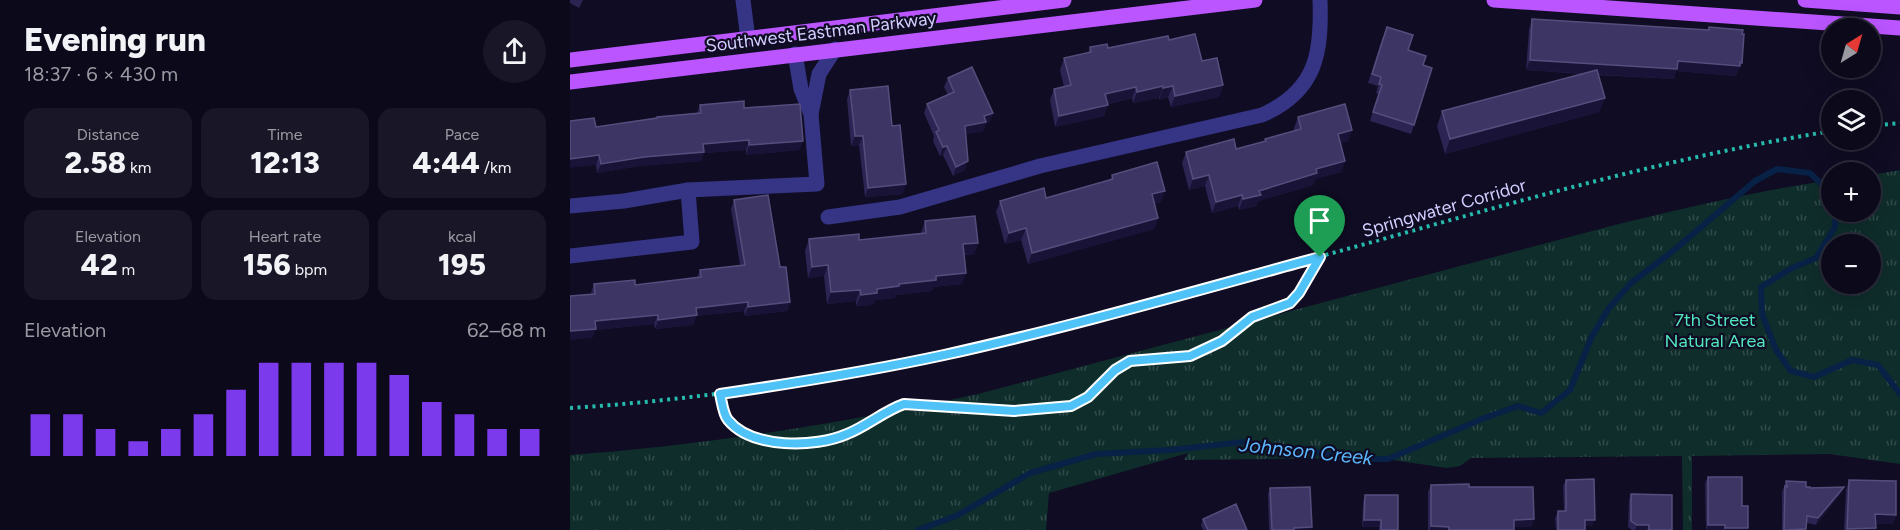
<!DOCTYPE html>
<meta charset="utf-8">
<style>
:root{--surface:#0b091a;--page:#191727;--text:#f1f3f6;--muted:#9a9aa2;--line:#2b2a39;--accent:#7c3aed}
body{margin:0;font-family:Figtree,sans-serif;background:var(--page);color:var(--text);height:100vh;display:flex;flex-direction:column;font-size:22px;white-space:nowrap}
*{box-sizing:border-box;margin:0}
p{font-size:20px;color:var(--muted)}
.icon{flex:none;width:33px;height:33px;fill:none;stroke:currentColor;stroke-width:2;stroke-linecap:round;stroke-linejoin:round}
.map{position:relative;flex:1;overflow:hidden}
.details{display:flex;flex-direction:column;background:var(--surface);width:570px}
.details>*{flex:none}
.needle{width:39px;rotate:37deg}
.buttons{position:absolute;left:1251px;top:18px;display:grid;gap:12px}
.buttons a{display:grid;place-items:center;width:60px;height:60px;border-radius:50%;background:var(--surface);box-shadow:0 6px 24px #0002,0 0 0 2px var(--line);font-size:30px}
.pin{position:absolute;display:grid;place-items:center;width:51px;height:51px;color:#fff;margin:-62px -26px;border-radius:50% 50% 50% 0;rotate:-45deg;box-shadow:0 0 6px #0007}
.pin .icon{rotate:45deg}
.round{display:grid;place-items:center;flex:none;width:63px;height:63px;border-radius:32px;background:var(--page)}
.summary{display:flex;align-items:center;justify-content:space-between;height:102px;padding:0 24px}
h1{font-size:33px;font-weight:800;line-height:45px}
.figures{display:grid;grid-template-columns:repeat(3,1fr);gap:9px;height:102px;padding:6px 24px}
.figures div{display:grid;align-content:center;border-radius:15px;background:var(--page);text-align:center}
.figures b{font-size:30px;font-weight:800}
.figures small{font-size:16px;font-weight:400}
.figures p{font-size:16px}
.chart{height:168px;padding:12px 24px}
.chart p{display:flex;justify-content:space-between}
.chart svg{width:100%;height:108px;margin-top:6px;stroke:var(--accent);stroke-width:6}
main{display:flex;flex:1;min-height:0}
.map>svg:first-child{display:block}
.park{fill:url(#park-tufts);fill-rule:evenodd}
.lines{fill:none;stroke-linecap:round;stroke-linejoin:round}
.stream{stroke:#082146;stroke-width:6}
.path{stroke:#26bbad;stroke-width:4;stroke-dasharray:3 4.5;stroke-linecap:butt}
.minor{stroke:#353485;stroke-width:15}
.major{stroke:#ba55ff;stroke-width:15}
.wall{fill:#2c2452}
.shaded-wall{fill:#191337}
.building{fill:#3d3665;stroke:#554e7d;stroke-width:1.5}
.route-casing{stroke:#fff;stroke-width:12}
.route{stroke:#4fc3f7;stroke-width:8}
.labels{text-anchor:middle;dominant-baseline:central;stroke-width:4.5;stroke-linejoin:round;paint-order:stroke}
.street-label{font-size:18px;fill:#d2ceff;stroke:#0f0c23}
.park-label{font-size:18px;fill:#52e6bd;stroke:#0f0c23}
.water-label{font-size:20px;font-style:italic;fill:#5cb8ff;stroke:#0f0c23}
</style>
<main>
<section class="details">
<div class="summary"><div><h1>Evening run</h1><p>18:37 · 6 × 430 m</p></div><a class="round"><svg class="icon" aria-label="share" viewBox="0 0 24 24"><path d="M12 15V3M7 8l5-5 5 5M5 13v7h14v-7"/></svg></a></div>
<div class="figures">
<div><p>Distance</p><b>2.58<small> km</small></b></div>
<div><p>Time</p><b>12:13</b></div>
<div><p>Pace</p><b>4:44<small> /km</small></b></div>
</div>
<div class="figures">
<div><p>Elevation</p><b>42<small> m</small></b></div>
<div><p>Heart rate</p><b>156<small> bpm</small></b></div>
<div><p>kcal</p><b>195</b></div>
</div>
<div class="chart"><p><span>Elevation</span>62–68 m</p>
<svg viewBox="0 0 160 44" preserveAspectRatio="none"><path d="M5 44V27M15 44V27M25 44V33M35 44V38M45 44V33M55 44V27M65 44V17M75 44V6M85 44V6M95 44V6M105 44V6M115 44V11M125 44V22M135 44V27M145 44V33M155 44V33"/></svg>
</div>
</section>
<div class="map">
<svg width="1330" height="530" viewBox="0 0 1330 530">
<defs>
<pattern id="park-tufts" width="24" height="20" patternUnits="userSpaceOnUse" patternTransform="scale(1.5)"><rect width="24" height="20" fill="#0f2d2b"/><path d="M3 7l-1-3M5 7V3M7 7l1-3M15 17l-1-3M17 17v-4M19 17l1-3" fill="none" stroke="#314a4b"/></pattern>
</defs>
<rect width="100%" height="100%" fill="#0f0c23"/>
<path class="park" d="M1330,170V464L1260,454L1122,456V530H1113L1112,456L901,458L890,466L877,468L809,458L614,460L618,453L479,493L476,530H0V455C138,445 273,423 408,394L1041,226C1114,208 1187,191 1261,180L1262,212H1300L1301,175ZM1262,244H1300V284H1262Z"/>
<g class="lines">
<g class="stream">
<path d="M1265,212V227L1246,258L1222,268L1191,287L1192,314L1206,350L1221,371L1244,377L1282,360L1308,365L1330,394"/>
<path d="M348,530L388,515L460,473L526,454L600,450L674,442L742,451L777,459H818L912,419L948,406L971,413L1000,390L1022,336L1039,308L1061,283L1103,251L1185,181L1207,169L1240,173L1262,194"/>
</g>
<g class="path">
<path d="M1300,126L1330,123"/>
<path d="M150,394C152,402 153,414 158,420C182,449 245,448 277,434C297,426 314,411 334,404L444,411L501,406L518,397L545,370L560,361L620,355L652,341L682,317L720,303L740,276L750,257"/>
<path d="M0,408C125,400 250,381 373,355C513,325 650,284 788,246C945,202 1100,157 1262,131"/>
</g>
<g class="minor">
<path d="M173,0L178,39"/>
<path d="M241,114L249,74L265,49"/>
<path d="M0,206L54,201L118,190L247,184L241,114L231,89L225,54"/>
<path d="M258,217L330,207L470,166L692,115C746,91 752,54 750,0"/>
<path d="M0,256L122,242L118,190"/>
</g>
<g class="major">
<path d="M924,0L1330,28"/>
<path d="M1235,0L1330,7"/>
<path d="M0,60L494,0"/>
<path d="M0,82L685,0"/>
</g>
</g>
<g class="wall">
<path d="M0,0H13L9,8L0,3Z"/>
<path d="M962,19L1138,30L1139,27L1168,73H1167L1166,76L1106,71L1104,79L1028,75L1035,98L1029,112L875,154L867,126L872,111L1013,74L956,70L959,29Z"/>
<path d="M813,36L838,50L853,65L844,125L841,134L800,121L808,94L806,93L808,86L798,83Z"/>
<path d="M599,40L632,61L653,85L649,97L601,107L598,97L589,100V98L563,103L562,98L538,104L534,116L485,127L480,100L484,89L494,87L490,70L494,58L518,53L520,47L538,48Z"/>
<path d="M378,78L423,113L419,122L416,123L413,131L395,134V170L383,176L373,155L370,156L363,141L364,136L354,113L357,104L378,95L374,87Z"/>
<path d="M280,90L322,126L333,194L295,197L289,145L281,146L277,99Z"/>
<path d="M130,105L174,108L233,141L229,150L176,155V150L134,153L131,161L70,166L27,173L26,165V127L86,119L87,117L127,113Z"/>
<path d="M728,117L782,130L778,141L770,143L775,161L771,172L745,179L743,185L688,201L686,206L669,210L668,206L642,213L635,186L619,190L612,163L616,152L666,149L694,142L695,139L724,131V128Z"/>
<path d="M542,175L591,202L584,204L588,218L584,229L458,264L451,240L435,244L426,212L430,201L476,198L540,180Z"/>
<path d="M164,200L210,267L220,302L217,311L175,316L174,311L126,316L123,325L85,329L84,324L25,330L22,338L21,293L24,284L65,285L127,277L130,270L170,265L161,209Z"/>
<path d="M355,221L408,243L404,254L394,255L392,284L363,287L362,291L326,295L325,298L305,300L303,305L286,306V301L257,304L254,276L238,278L235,251L239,239L289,240L351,233Z"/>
<path d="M1138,477L1172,506L1177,530H1136L1135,483Z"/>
<path d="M996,480L1022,526H1015V530H986L985,518L988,511H994L993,486Z"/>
<path d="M1279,480L1326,515L1323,524H1306L1305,530H1274L1276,490Z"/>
<path d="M1216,481L1240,488L1274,487L1271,493L1246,525L1237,523L1236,530H1212V492Z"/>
<path d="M861,485L899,487L964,519L961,527H944V530H858V492Z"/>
<path d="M700,488L741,530H699L698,494Z"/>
<path d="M1061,494L1102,530H1062L1058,527L1059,500Z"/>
<path d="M795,495L828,530H809V527H792L793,502Z"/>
<path d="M633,519L677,530H633L631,525Z"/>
</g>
<g class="shaded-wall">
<path d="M960,60L1108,61L1172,63L1166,76L1106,71L1104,79L956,70Z"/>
<path d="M653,85L649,97L601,107L605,96Z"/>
<path d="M593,86L589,98L563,103L567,92Z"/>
<path d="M603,86L598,97L589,100L593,88Z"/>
<path d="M566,87L562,98L531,105L535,94Z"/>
<path d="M1035,98L1029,112L875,154L880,139Z"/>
<path d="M538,105L534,116L485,127L489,116Z"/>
<path d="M423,113L419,122L416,123L413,131L391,135L395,126Z"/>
<path d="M782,130L778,141L763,145L768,134Z"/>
<path d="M285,136H293L289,145L281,146Z"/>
<path d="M179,140L176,150L134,153L131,161L70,166L27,173L31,164L133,144Z"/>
<path d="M233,141L229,150L176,155L179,145Z"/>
<path d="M377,146L373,155L370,156L373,147Z"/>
<path d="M29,155L26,165L0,168V159Z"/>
<path d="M398,161L395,170L383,176L386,167Z"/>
<path d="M775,161L771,172L745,179L743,185L688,201L686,206L669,210L673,199L689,191L746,169Z"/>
<path d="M639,175L635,186L619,190L623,179Z"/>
<path d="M336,184L333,194L295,197L298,188Z"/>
<path d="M595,191L591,202L577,206L582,194Z"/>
<path d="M672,195L668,206L642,213L646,202Z"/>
<path d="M588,218L584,229L458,264L462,253Z"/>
<path d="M456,228L451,240L435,244L439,233Z"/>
<path d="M408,243L404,254L388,255L393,244Z"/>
<path d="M258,265L254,276L238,278L242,267Z"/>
<path d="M396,273L392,284L363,287L362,291L326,295L325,298L305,300L303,305L286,306L291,295L307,289L366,276Z"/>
<path d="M290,290L286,301L257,304L261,292Z"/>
<path d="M178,302L174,311L126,316L123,325L85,329L88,320L126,308Z"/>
<path d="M220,302L217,311L175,316L178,307Z"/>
<path d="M88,315L84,324L25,330L22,338L0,340V331L25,321Z"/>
<path d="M1274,487L1271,493L1246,525L1248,518Z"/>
<path d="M1305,514L1326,515L1323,524H1302Z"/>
<path d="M964,519L961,527H941L944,520Z"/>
<path d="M794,520H811L809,527H792Z"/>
<path d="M1015,520H1025L1022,526H1013Z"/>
<path d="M1067,525H1079L1077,530H1065Z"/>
<path d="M1138,525H1155L1153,530H1136Z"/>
<path d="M861,526L879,527L878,530H860Z"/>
<path d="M742,527L741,530H723L724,528Z"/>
<path d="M1155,528H1178L1177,530H1154Z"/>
<path d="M1306,528L1305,530H1276L1277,529Z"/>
</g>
<g class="building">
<path d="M962,19L1139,30V27L1173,30L1172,34H1174L1172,63L1170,62V66L1108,61L1107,69L960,60Z"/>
<path d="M817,27L843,35L838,50L856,56L853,65L862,68L844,125L803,112L812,85L809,84L811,77L802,74Z"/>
<path d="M625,34L632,61L647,58L653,85L605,96L603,86L593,88V86L567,92L566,87L535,94L538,105L489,116L484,89L501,85L494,58L521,52L520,47L537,44L538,48L598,36L599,40Z"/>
<path d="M402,67L423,113L414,116L416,122L395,126L398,161L386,167L377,146L373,147L366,132L369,130L357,104L384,92L378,78Z"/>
<path d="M1027,70L1035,98L880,139L872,111Z"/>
<path d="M318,86L322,126L330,125L336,184L298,188L293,136H285L280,90Z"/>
<path d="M174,101V108L230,104L233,141L179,145V140L133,144L134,152L74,157L31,164L29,155L0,159V121L24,118L26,127L87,118V117L131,113L130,105Z"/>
<path d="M775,104L782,130L768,134L775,161L746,169L747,173L689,191L691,195L673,199L672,195L646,202L639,175L623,179L616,152L664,139L666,149L696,141L695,139L731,129L728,117Z"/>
<path d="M587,162L595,191L582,194L588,218L462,253L456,228L439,233L430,201L474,188L476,198L543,179L542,175Z"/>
<path d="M198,195L210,267H216L220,302L178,307V302L126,308L127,315L88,320V315L25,321L26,329L0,331V296L25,294L24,284L65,280V285L131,277L130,270L175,265L164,200Z"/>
<path d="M405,216L408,243L393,244L396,273L366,276V280L329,284V286L307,289V293L291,295L290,290L261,292L258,265L242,267L239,239L289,234V240L356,233L355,221Z"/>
<path d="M1138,477H1172V506H1178V528H1155V525H1138Z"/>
<path d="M1024,479L1025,520H1015V530H988V511H996V480Z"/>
<path d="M1279,480L1326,481V515L1305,514L1306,528L1277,529Z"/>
<path d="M1216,481L1236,482V487H1240V488L1274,487L1248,518L1237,516L1236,529L1214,530L1215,486L1217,487Z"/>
<path d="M899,484V487H963L964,519L944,520V530H879V527L861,526V485Z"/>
<path d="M740,487L742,527L724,528V530H702L700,488Z"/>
<path d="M1061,494L1102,495V530H1079V525H1067L1061,521Z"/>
<path d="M795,495H828V530H811V520H794Z"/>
<path d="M666,504L677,530H638L633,519Z"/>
</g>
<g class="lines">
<defs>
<path id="route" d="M750,257L729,293L720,303L682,317L652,341L620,356L560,361L545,370L518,397L501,406L444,411L334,404C314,411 297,426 277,434C245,448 182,449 158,420C153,414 152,402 150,394C225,383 300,371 374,355C501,327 625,291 750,257Z"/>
</defs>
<use href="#route" class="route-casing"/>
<use href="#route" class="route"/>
</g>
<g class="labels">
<g class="street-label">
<text transform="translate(251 32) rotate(-7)">Southwest Eastman Parkway</text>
<text transform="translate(874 208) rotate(-16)">Springwater Corridor</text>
</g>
<g class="park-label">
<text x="1145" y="320">7th Street<tspan x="1145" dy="21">Natural Area</tspan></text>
</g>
<g class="water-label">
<text transform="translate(736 451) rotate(6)">Johnson Creek</text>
</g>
</g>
</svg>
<div class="buttons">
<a><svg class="needle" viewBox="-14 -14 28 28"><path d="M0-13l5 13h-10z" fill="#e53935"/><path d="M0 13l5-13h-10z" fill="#9a9aa2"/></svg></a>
<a><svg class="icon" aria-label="layers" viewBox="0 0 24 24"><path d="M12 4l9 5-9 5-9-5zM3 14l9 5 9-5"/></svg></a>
<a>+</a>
<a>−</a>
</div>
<div class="pin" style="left:750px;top:257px;background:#1e9e55"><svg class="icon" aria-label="arrive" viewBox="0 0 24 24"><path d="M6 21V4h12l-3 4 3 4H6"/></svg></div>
</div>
</main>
